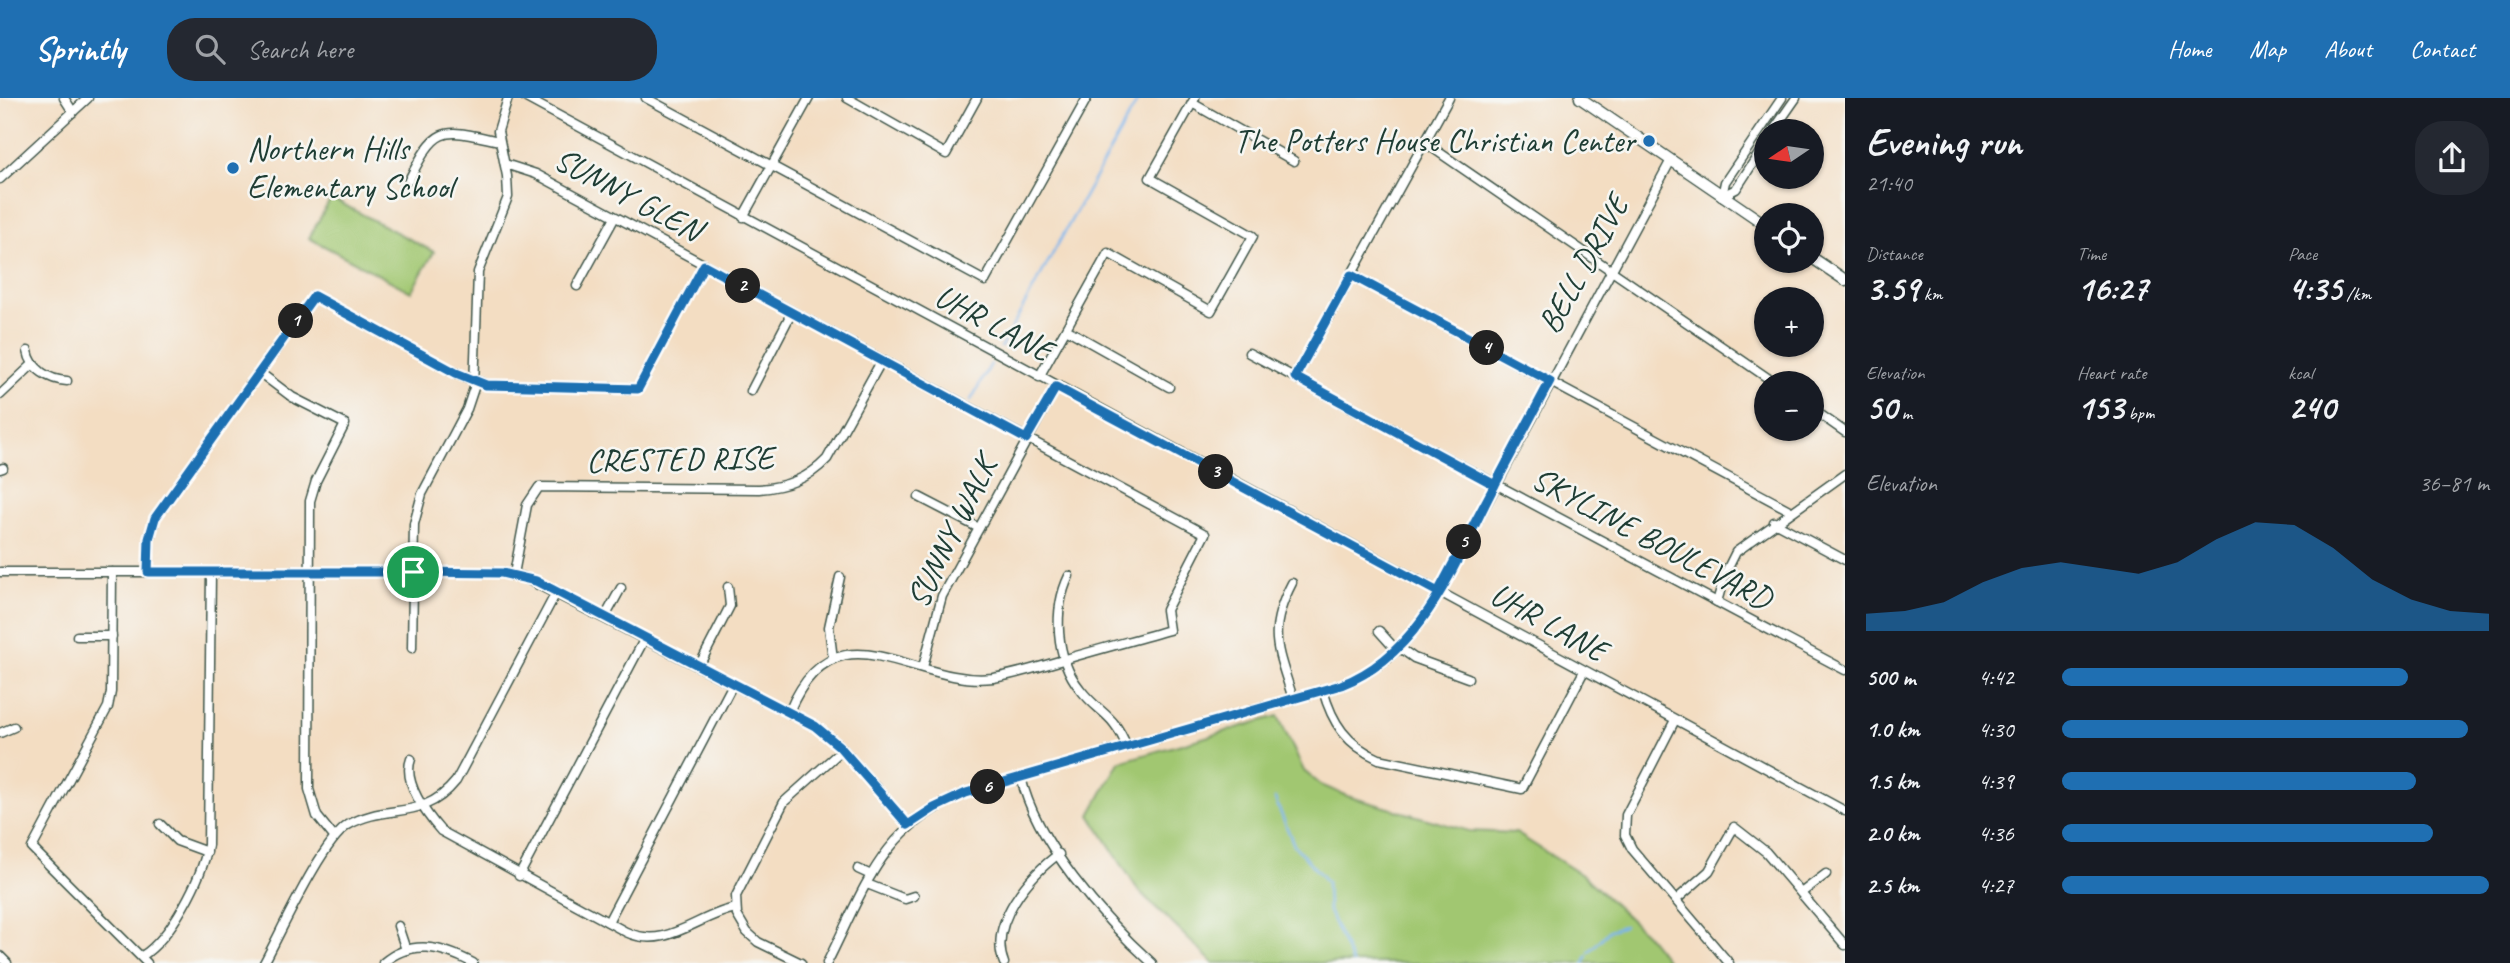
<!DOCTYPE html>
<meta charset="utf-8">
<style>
:root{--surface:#171b24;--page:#242831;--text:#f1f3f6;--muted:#9ea1a6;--accent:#1f6fb2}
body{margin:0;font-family:Caveat,sans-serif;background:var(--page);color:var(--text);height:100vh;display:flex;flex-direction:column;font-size:26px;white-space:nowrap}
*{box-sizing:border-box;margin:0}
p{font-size:23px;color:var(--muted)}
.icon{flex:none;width:38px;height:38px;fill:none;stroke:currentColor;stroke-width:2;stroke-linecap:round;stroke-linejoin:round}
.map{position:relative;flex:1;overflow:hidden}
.details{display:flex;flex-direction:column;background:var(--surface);width:665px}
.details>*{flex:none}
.needle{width:46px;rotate:257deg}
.tools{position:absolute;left:1754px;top:21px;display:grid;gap:14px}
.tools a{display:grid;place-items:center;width:70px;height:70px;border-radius:50%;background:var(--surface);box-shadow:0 2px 5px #0004;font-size:35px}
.pin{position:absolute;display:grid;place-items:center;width:60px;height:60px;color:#fff;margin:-30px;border:4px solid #fff;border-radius:50%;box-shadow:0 2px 7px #0007}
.km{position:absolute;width:35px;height:35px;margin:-18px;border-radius:50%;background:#222;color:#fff;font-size:19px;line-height:35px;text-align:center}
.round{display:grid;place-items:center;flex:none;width:74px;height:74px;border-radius:28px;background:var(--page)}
.overview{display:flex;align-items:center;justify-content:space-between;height:119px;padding:0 21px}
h1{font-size:38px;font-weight:700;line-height:52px}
.stats{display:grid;grid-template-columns:repeat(3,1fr);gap:10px;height:119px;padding:7px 21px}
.stats div{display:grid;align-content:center}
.stats b{font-size:35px;font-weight:700}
.stats small{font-size:19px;font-weight:400}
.stats p{font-size:19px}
.chart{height:196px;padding:14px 21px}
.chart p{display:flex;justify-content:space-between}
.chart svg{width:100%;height:126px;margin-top:7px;fill:var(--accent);opacity:.7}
ul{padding:0 21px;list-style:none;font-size:23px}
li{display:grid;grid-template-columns:112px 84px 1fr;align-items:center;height:52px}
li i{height:18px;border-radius:9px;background:var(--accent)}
header{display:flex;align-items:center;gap:42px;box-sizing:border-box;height:98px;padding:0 35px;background:var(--accent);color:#fff}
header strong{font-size:33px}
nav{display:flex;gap:38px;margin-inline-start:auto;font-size:24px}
.search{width:490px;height:63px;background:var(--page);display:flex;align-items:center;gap:18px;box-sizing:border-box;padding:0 24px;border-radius:28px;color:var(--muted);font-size:26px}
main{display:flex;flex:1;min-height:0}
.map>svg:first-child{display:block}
.green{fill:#a1c771;stroke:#608252;stroke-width:2}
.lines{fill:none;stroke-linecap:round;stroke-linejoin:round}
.stream{stroke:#7ab4eb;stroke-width:2.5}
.minor-casing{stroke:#3f5549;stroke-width:11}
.major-casing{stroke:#3f5549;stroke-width:13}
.minor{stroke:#fff;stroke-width:8}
.major{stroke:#fff;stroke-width:10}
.route-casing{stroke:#fff;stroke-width:14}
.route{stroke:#1f6fb2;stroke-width:9}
.poi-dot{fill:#1f6fb2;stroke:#f6f6f2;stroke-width:2.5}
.labels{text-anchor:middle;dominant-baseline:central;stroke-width:5;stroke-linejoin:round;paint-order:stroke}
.poi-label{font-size:33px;fill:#1f3d34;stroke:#f6f6f2;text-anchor:end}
.street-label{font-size:33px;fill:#1f3d34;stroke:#f6f6f2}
</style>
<header>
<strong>Sprintly</strong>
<div class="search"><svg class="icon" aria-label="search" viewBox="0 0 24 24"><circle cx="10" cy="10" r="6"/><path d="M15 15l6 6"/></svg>Search here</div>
<nav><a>Home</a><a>Map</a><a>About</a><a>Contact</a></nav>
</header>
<main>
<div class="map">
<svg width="1845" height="865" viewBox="0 0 1845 865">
<rect width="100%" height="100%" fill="#f6f6f2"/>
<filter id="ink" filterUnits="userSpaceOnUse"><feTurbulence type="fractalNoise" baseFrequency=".0143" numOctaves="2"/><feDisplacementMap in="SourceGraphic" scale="14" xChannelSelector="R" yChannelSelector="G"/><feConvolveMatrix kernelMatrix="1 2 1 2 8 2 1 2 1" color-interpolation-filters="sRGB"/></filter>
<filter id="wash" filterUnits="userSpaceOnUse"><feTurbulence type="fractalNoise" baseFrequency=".00686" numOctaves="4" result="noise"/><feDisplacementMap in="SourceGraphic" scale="28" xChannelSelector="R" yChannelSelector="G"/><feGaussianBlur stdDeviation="1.57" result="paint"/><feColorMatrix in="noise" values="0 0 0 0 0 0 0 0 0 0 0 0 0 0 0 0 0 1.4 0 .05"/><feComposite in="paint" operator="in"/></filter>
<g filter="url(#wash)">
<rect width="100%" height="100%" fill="#f3ddc2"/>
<g class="green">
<path d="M331,100L434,154L411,194L309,140Z"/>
<path d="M1278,618L1304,673L1321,687L1347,698L1469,733L1516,735L1585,779L1646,836L1669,865H1213L1138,792L1090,717L1119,664Z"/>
</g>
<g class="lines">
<g class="stream">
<path d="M1001,249L1139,0"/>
<path d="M971,302L991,266"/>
<path d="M1275,701L1294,747L1327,784L1328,811L1352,865"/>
<path d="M1589,854L1610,832L1624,828"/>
<path d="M1584,865L1587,858"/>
</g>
</g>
</g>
<g filter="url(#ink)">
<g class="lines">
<defs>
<g id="minor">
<path d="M64,0L73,14"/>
<path d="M526,0L1845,713"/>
<path d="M646,0L985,183L1087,0"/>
<path d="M847,0L946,56L977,0"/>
<path d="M1192,5L1294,63"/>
<path d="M1773,33L1796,0"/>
<path d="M1424,44L1775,285"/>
<path d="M505,66L536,76L1205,436L1166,512L1169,532C1134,542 1100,551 1066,561C1042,568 1018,576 993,580C915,590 836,501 789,614"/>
<path d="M0,81L88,0"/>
<path d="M409,82C437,27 440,30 499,43"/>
<path d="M1722,98L1725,84L1782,0"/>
<path d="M1722,98L1736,91L1766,45"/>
<path d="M743,119L809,0"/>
<path d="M1351,177L1791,413"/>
<path d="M577,188L615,119"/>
<path d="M1066,231L1169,289"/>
<path d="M28,253C31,271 49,282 67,283"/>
<path d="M1249,255L1845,572"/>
<path d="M259,274L292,299L345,326L316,383L310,403L309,691L317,718L334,739"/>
<path d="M1039,279L1108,155L1211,213L1253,138L1150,80L1195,0"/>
<path d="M1295,279L1449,0"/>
<path d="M751,293L792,214"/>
<path d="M0,297L33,266"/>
<path d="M1811,310L1845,334"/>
<path d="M0,371L3,370"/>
<path d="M919,399L979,430"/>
<path d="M1774,424L1845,462"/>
<path d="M0,474H413L501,475L523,479L815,628L839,647L908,727"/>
<path d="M112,474L111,594L108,609L32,750L147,865"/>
<path d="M148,474L149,441L155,420L314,198L456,275L487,287L638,291L704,167"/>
<path d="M514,476L527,407L539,389L759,391C786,389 808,381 827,361L882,262"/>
<path d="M1069,478C1053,511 1055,560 1080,591C1100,617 1113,614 1127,649"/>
<path d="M1292,485C1266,535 1278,551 1293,601"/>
<path d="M1717,504L1725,476L1736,454L1845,376"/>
<path d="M605,519L621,490"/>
<path d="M1379,533L1397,553"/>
<path d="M77,538H112"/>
<path d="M412,550L414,426L422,396L467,311L474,290L478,174L508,99L507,78L498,33L508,0"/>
<path d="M1400,550L1414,560L1468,580"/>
<path d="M833,561L829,529L840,479"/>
<path d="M699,568L730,508L728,489"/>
<path d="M923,569L942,498L1056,289"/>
<path d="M1323,592C1332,625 1347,647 1379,661L1522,691L1584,573"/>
<path d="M1675,622L1626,717L1625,737L1632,751L1729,865"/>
<path d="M0,635L14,629"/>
<path d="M411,661C402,684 427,717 441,733L626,834C667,853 697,817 736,810"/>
<path d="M1021,679C1035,743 1104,822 1152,865"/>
<path d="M160,726L177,743L207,754"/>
<path d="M858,771L871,777"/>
<path d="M519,778L645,540"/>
<path d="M867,786L905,801L914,798"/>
<path d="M1801,795L1826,776"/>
<path d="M1676,802L1709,773L1734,729L1766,754L1845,847"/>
<path d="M608,824L733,586"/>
<path d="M398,828L406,852"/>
<path d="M0,858L7,865"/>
<path d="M142,858C171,840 202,780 208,747L211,474"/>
<path d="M264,865C282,832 321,745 348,727C387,704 422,725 456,683L557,493"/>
<path d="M383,865C412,840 443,849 473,865"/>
<path d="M801,865L758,844L747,834L737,817L736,798L784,704L842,652"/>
<path d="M827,865C865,790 881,729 966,695L1341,587C1384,571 1409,543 1433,505L1671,62"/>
<path d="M1004,865C988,826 1030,776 1059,756"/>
</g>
<g id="major">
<path d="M1580,0L1766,127"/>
<path d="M1811,159L1845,182"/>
</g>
</defs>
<use href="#minor" class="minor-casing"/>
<use href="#major" class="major-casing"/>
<use href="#minor" class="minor"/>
<use href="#major" class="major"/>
</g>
</g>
<g class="lines" filter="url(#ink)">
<defs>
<path id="route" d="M413,474H148L149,441L155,420L314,198L456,275L486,287L638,291L704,167L1026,341L1056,289L1438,494L1550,283L1351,177L1295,279L1495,387C1456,460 1425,555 1341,587L966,695L934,710L908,727L839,648L815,628L536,483L502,475L413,474"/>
</defs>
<use href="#route" class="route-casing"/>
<use href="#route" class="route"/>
</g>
<g class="poi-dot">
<circle cx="1649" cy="43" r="7"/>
<circle cx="233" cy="70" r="7"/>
</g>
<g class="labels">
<g class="poi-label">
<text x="1635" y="43">The Potters House Christian Center</text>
<text x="247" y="51" text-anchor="start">Northern Hills<tspan x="247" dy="38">Elementary School</tspan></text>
</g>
<g class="street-label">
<text transform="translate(628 96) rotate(28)">SUNNY GLEN</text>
<text transform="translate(1583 166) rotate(-61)">BELL DRIVE</text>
<text transform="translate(994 225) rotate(28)">UHR LANE</text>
<text transform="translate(680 361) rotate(-1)">CRESTED RISE</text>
<text transform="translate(951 434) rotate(-64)">SUNNY WALK</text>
<text transform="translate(1652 440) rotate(28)">SKYLINE BOULEVARD</text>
<text transform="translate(1549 524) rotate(29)">UHR LANE</text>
</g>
</g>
</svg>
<div class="tools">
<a><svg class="needle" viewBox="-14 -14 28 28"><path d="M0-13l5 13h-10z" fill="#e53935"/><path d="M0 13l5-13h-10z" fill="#9ea1a6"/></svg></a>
<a><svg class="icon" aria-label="locate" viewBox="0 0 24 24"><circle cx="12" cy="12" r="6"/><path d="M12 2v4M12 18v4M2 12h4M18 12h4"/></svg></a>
<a>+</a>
<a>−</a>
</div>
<div class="pin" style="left:413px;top:474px;background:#1e9e55"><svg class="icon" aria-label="arrive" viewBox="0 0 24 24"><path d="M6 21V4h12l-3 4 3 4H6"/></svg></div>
<b class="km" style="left:296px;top:223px">1</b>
<b class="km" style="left:743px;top:188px">2</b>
<b class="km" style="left:1216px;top:374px">3</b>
<b class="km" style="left:1487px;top:250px">4</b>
<b class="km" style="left:1464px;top:444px">5</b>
<b class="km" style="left:988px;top:689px">6</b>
</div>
<section class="details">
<div class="overview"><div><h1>Evening run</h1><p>21:40</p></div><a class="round"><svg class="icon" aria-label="share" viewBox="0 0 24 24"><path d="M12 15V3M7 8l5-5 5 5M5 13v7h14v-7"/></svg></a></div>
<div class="stats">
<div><p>Distance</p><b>3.59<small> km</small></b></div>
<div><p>Time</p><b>16:27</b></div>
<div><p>Pace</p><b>4:35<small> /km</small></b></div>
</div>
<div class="stats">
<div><p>Elevation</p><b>50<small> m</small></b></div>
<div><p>Heart rate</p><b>153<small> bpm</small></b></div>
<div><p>kcal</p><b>240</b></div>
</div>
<div class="chart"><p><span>Elevation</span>36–81 m</p>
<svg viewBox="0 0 160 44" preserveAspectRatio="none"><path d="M0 44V38L10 37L20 34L30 27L40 22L50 20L60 22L70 24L80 20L90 12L100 6L110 7L120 15L130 26L140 33L150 37L160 38V44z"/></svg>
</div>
<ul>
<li><b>500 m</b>4:42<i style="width:81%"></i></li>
<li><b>1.0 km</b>4:30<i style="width:95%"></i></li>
<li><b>1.5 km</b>4:39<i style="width:83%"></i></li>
<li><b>2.0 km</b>4:36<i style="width:87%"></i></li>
<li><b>2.5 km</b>4:27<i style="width:100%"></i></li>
</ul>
</section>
</main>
